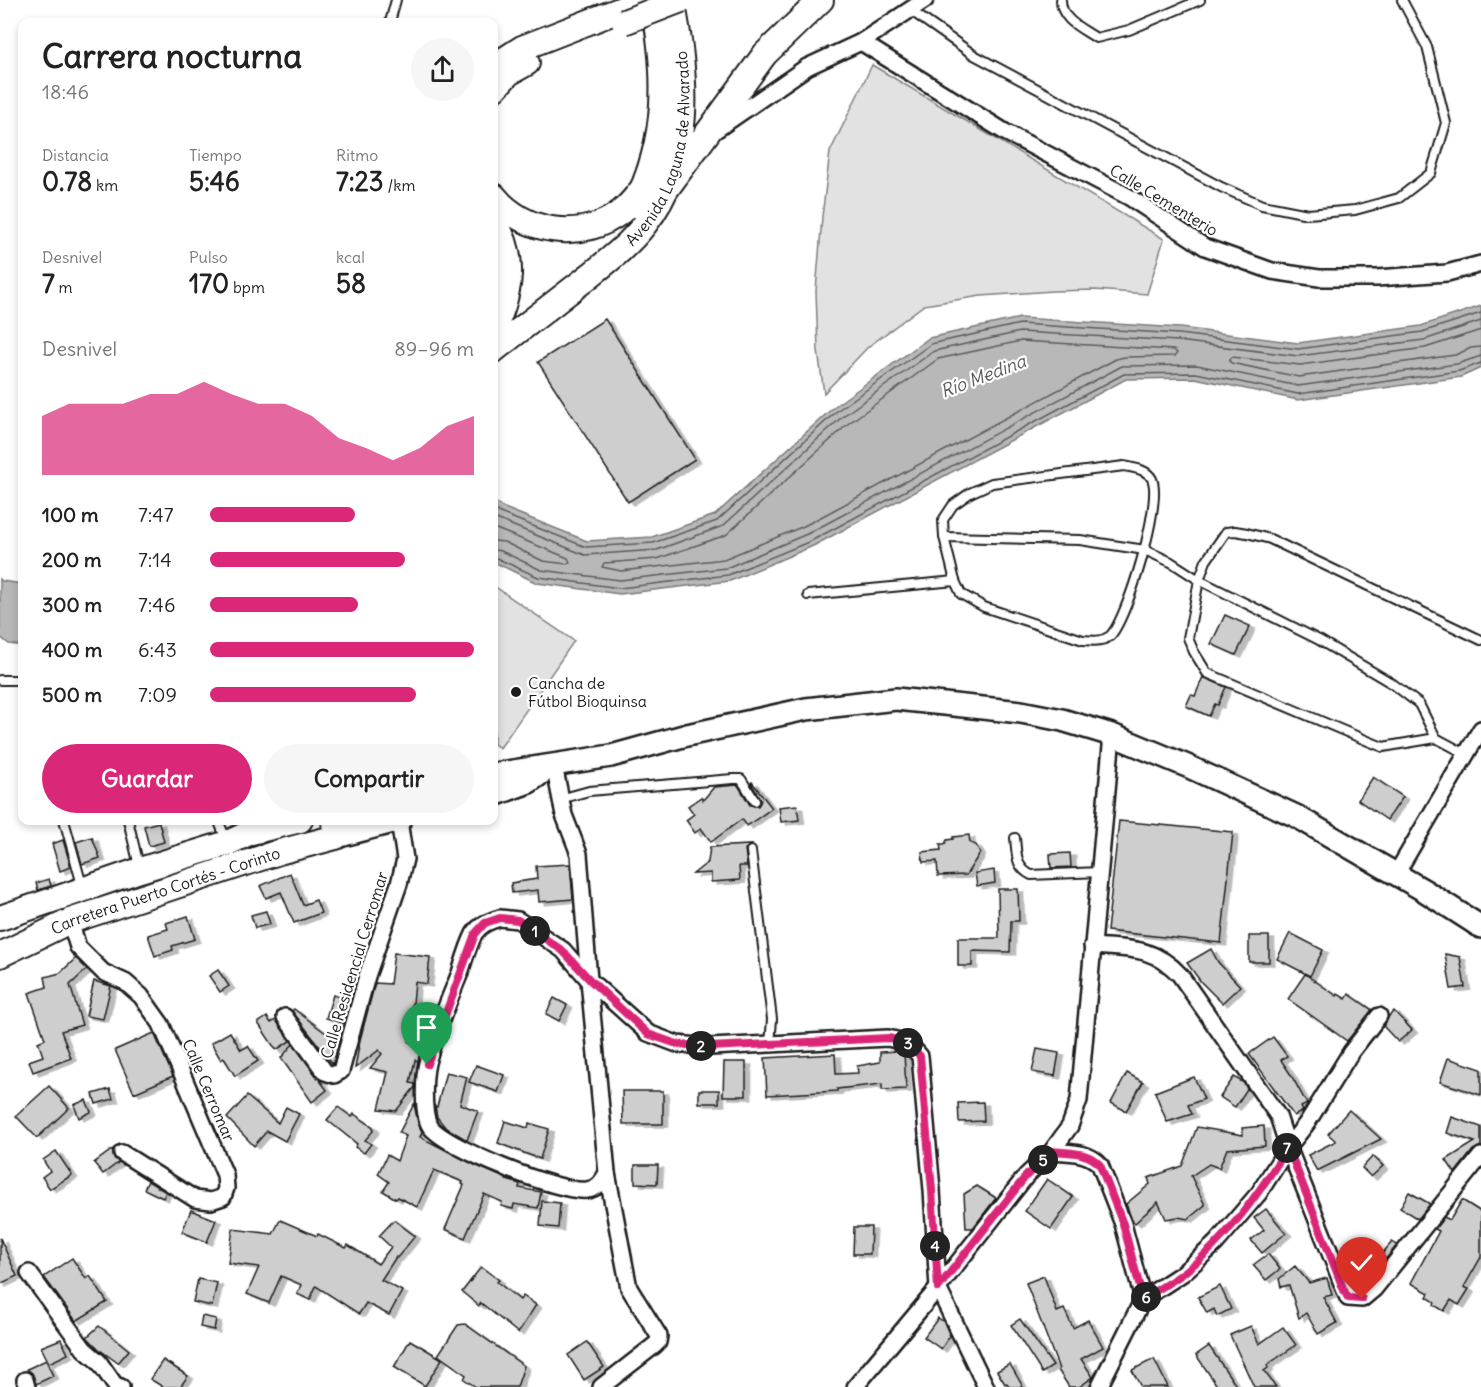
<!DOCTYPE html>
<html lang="es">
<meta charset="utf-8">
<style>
:root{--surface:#fff;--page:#f6f6f6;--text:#222;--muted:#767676;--accent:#db2777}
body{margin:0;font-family:Delius,sans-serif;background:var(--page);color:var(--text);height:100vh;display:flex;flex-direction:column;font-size:22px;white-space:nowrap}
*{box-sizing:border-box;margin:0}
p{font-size:20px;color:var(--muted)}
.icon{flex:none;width:33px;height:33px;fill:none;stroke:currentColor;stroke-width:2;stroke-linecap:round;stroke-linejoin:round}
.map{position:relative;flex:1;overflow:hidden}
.side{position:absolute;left:18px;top:18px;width:480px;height:807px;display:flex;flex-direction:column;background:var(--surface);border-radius:12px;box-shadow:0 3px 9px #0003}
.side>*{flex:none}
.pin{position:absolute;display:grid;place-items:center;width:51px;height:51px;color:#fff;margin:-62px -26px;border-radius:50% 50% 50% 0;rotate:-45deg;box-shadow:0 0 6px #0007}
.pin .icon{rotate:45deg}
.km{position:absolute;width:30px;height:30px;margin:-15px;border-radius:50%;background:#222;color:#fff;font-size:16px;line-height:30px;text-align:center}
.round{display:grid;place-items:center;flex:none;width:63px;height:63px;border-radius:32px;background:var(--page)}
.overview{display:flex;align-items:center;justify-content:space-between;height:102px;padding:0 24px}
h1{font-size:33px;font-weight:700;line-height:45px}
.metrics{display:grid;grid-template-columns:repeat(3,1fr);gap:9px;height:102px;padding:6px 24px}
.metrics div{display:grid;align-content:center}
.metrics b{font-size:26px;font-weight:700}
.metrics small{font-size:16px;font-weight:400}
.metrics p{font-size:16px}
.chart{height:168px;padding:12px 24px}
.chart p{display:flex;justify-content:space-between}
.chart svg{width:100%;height:108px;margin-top:6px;fill:var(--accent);opacity:.7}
.action{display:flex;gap:12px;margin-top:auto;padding:12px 24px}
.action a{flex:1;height:69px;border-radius:36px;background:var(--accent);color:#fff;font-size:24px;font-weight:700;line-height:69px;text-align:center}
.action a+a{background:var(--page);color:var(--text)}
ul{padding:0 24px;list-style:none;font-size:20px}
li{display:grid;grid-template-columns:96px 72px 1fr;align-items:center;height:45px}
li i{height:15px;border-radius:8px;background:var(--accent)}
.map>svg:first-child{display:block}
.green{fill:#e2e2e2;stroke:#7f7f7f;stroke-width:1.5}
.water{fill:#b8b8b8;stroke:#7a7a7a;stroke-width:1.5}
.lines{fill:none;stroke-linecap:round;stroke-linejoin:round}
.shore{stroke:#5a5a5a;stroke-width:1.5}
.building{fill:#cecece;stroke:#1c1c1c;stroke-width:1.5;filter:url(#shadow)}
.service-casing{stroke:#1c1c1c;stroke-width:12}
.minor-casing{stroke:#1c1c1c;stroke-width:20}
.secondary-casing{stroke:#1c1c1c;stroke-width:26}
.primary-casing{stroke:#1c1c1c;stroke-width:28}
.trunk-casing{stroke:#1c1c1c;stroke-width:28}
.service{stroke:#fff;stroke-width:8}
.minor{stroke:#fff;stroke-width:15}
.secondary{stroke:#fff;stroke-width:21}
.primary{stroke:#fff;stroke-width:24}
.trunk{stroke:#fff;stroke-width:24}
.trunk-bridge-casing{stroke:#1c1c1c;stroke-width:28;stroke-linecap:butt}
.trunk-bridge{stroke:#fff;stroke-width:24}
.route-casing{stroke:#fff;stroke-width:12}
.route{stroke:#db2777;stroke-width:8}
.poi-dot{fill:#1c1c1c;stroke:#fff;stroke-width:2}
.labels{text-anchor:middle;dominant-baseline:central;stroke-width:4.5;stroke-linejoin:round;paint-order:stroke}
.street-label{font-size:16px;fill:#1c1c1c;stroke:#fff}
.poi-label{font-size:16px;fill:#1c1c1c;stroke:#fff;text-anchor:start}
.water-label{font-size:18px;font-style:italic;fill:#5a5a5a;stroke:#fff}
</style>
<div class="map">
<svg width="1481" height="1387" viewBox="0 0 1481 1387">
<defs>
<filter id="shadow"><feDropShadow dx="5.5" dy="3" stdDeviation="0" flood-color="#0004"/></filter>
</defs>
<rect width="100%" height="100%" fill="#fff"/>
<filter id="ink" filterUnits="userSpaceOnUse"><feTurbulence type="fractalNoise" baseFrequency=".0167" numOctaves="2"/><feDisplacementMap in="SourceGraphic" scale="12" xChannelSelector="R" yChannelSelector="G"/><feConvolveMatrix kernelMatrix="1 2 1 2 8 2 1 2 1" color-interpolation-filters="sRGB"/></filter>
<g filter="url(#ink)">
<g class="green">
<path d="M872,65L1164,239L1147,294L1095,290L1053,291L981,296L924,305L868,347L824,393L818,351L816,291L822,217L830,152Z"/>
<path d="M494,586L574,641L500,748L494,744Z"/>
</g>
<g class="water">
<path d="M1481,306V368L1461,377L1298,400L1195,378L1126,379L813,546L730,581L620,594L537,583L494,562V501L502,507L587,541L652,537L715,515L835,406L929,338L1020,318L1180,328L1298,343L1421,326Z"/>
<path d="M0,579L2,581L22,584V646L9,644L0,637Z"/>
</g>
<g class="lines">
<g class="shore">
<path d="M1481,330L1425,348L1300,365L1232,357L1229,360L1231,363L1299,377L1455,355L1471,348L1481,347"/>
<path d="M1021,341L1174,350L1177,353L1175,356L1125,357L1116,359L804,526L724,559L621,571L602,567L604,563L657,559L726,535L849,423L938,359Z"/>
<path d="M494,508L500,513L586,547L653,543L717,521L838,410L931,344L1020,324L1179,334L1298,349L1422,332L1481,313"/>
<path d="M494,518L585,555L657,550L723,526L843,416L934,351L1020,332L1178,341L1298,356L1424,340L1481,321"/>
<path d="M494,528L568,558L570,562L567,564L543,561L504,542L494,541"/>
<path d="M494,550L501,551L541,570L620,580L726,568L807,534L1122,366L1197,365L1298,386L1457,364L1481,356"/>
<path d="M494,557L538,577L620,588L728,575L811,541L1124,374L1196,373L1298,394L1459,371L1481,363"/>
</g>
</g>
<g class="building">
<path d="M605,319L695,459L628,502L538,362Z"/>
<path d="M1225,615L1250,626L1236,655L1211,644Z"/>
<path d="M1203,677L1226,687L1218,705L1215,704L1209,716L1186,706L1191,695L1195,696Z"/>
<path d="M1373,777L1403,797L1387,820L1358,800Z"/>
<path d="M752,782L772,808L747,826L742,819L711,842L701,828L695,833L686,820L694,814L688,806L701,797L703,800L714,787L738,785L750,805L758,806L761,800L751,783Z"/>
<path d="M797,805L799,820L781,822L779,807Z"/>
<path d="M1119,821L1233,832L1221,943L1107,931Z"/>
<path d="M159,822L164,842L149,846L144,826Z"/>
<path d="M969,835L970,843L976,845L980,853L966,875L938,876L937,861L923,862L922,852L941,850L940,844H945L947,840L953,839V837Z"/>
<path d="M92,837L100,858L82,864L76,842Z"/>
<path d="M63,840L71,867L60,871L52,844Z"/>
<path d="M751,845L745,849L747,866H739L740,880L711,882V873L693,874L708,862L710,847Z"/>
<path d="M1070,853L1071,867L1051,868L1050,854Z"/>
<path d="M570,864L573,899L539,902L538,890L512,893L511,883L537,879L536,866Z"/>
<path d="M994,870L995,883L977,886L975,873Z"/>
<path d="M290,873L303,905L316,900L321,913L294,923L281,892L266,898L260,886Z"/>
<path d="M49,879L51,886L38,890L36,883Z"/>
<path d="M998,889H1018L1019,921H1011L1010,952L972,951V966H958V938H999Z"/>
<path d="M266,911L270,924L255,928L251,915Z"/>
<path d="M188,916L195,939L172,946L173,950L155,956L148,935L168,929L166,923Z"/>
<path d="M1290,933L1323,950L1310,976L1277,959Z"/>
<rect x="1249" y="936" width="20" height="26"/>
<path d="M1211,949L1218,962L1240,986L1222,1003L1201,982L1187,963Z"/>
<path d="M394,953L430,957L427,984L415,982L413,1003H412L409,1042L422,1044L418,1061L415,1060L410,1083L415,1084V1087L396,1111L379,1109L388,1072L370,1068L382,1054L379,1050L355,1068L360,1040L375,983L390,984Z"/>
<path d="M1445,954L1460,957L1465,987L1451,989Z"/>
<path d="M76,958L87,969L70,985L82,1025L61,1031L71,1058L33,1072L29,1061L43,1056L38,1042L45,1039L29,993L47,987L45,977L60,973Z"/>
<path d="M218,970L229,986L220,992L209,976Z"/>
<path d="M1305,974L1337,996L1338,994L1346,999L1349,994L1372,1010L1347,1041L1288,999Z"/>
<path d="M94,981L111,986L103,1019L86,1016Z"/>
<path d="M333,995L350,1000L344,1023L326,1018Z"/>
<path d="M554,998L567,1005L559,1021L546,1014Z"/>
<path d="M294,1009L339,1043L333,1064L292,1011Z"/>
<path d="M1394,1011L1412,1030L1398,1042L1383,1026L1389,1016Z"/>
<path d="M267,1017L271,1023L276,1020L290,1041L276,1050L258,1023Z"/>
<path d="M230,1032L241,1050L248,1046L258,1061L235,1076L224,1058L221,1060L211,1043Z"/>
<path d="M154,1033L173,1076L134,1093L115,1050Z"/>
<path d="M1273,1037L1287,1056L1281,1060L1291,1075L1307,1104L1301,1107L1303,1111L1294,1116L1249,1054Z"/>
<path d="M293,1044L327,1090L312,1102L281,1058Z"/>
<path d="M1037,1049L1059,1053L1055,1076L1032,1072Z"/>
<path d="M899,1051L904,1053L906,1089L882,1090V1084L837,1089V1091L767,1095L765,1058L835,1054L836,1074L858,1073L857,1066L880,1062V1052Z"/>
<path d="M1448,1058L1481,1069V1095L1440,1082Z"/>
<path d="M724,1062H746V1096H723Z"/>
<path d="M476,1065L504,1075L498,1092L469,1082Z"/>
<path d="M446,1072L467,1077L460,1104L478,1111L467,1140L445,1127L437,1117L435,1106L437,1107Z"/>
<path d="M1127,1073L1143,1082L1126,1111L1111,1103Z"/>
<path d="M1194,1077L1204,1099L1188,1105L1192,1114L1167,1122L1155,1092Z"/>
<path d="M1234,1077L1244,1083L1247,1089L1235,1107L1220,1097Z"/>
<path d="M49,1086L69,1108L37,1138L16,1116Z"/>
<path d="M110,1089L113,1099L96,1104L93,1094Z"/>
<rect x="699" y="1090" width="20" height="13"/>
<path d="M622,1091H663V1124H623Z"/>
<path d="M247,1096L278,1123L286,1107L299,1114L285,1141L267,1131L254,1146L227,1118Z"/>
<path d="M86,1100L91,1112L79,1118L74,1105Z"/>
<path d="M983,1102L984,1121L959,1122L958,1103Z"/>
<path d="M414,1104L418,1123L422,1132L420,1137L475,1165L507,1179L506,1180L520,1184L519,1188L541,1192L538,1208L514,1204L513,1209L501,1206L502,1202L484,1194L465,1238L445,1229L464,1185L462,1184L463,1182L434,1170L417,1207L398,1197L396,1199L383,1191L389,1182L378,1174L387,1155L397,1161L406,1136L399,1133Z"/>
<path d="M338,1107L352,1117L354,1114L373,1127V1131L365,1140L371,1144L364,1153L355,1147L357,1144L327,1120Z"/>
<path d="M1349,1110L1381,1139L1317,1171L1308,1155L1336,1141L1328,1134Z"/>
<path d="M1452,1117L1481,1127V1146L1473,1150L1455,1173L1446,1160L1475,1142L1447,1133Z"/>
<path d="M505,1121L528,1128L529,1123L549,1129L540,1159L498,1143Z"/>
<path d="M1264,1126L1265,1146L1227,1149L1219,1168L1209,1164L1191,1176L1205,1205L1188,1219L1178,1217L1166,1219L1158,1202L1135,1223L1132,1220L1126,1204L1150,1184L1148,1178L1182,1166L1197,1127L1243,1135L1242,1128Z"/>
<path d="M113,1149V1157L119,1162L103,1174L94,1163Z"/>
<path d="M56,1151L72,1175L50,1189L42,1177L50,1171L43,1160Z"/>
<path d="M1373,1156L1383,1166L1371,1177L1362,1168Z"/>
<path d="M635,1165H658L657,1184L635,1183Z"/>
<path d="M1047,1179L1073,1197L1051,1229L1025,1211Z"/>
<path d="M148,1181L166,1192L163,1198L144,1189Z"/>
<path d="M977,1186L996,1198L973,1228H966L964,1194Z"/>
<path d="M1409,1192L1430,1204L1418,1219L1400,1208Z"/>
<path d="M1462,1200L1481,1212V1257L1464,1287L1469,1289L1459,1305L1451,1300L1444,1311L1434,1305L1435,1302L1427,1297L1429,1293L1411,1283L1439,1231L1435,1229L1444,1217L1450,1220Z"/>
<path d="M542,1201L560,1203L558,1228L540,1226Z"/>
<path d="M1266,1209L1286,1233L1262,1253L1251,1240L1264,1230L1254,1218Z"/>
<path d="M191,1210L216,1220L207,1242L182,1232Z"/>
<path d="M280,1220L317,1236L318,1234L346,1248L348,1245L378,1264L391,1247L379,1236L394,1220L415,1236L397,1258L396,1257L381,1280L402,1291L389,1315L366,1303L359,1314L316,1286L310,1300L297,1294L302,1285L281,1276L269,1303L247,1294L259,1267L228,1263L233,1229L273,1234Z"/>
<path d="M854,1227H871L870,1254H853Z"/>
<path d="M0,1238L17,1276L0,1284Z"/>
<path d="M1392,1242L1397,1245L1386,1259L1381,1255Z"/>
<path d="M1268,1254L1280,1269L1266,1280L1253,1265Z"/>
<path d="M72,1258L86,1279L90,1276L107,1302L76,1321L44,1277Z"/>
<path d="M1295,1266L1309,1283L1327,1278L1332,1295L1323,1297L1337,1323L1318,1334L1306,1313L1299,1318L1289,1285L1281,1287L1279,1279Z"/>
<path d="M481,1267L499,1280L497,1282L520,1300L523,1296L536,1305L518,1333L481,1303L479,1306L462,1292Z"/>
<path d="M1044,1276L1057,1312L1064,1309L1073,1328L1088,1320L1103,1347L1081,1359L1093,1377L1079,1387H1069L1058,1370L1059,1369L1026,1283Z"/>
<path d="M198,1279L217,1283L212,1306L193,1302Z"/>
<path d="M1220,1286L1231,1309L1217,1316L1214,1309L1207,1313L1198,1297Z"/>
<path d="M202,1316L216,1319L214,1330L200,1327Z"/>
<path d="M938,1318L944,1322L950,1336L941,1349L924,1337Z"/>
<path d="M1020,1319L1053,1366L1042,1373L1011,1325Z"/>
<path d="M465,1324L524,1366L517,1387H476L464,1379L466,1375L438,1355L458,1325Z"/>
<path d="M99,1326L129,1350L118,1363L100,1350L87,1337Z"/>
<path d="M1251,1326L1259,1344L1283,1327L1296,1345L1267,1365L1268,1368L1264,1371L1276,1387H1254L1230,1335Z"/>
<path d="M61,1339L68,1354L49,1363L41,1347Z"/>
<path d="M410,1340L442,1359L425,1386L394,1367Z"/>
<path d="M587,1342L604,1367L584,1380L568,1355Z"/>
<path d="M1209,1346L1237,1387H1218L1196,1355Z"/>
<path d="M1154,1359L1168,1387H1141L1132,1370Z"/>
<path d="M46,1360L53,1376L36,1384L32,1373L27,1369Z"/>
<path d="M163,1360L188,1376L180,1387H163L150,1379Z"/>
<path d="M1010,1364L1023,1387H1009L1007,1383L1005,1384L997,1371Z"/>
</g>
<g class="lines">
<defs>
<g id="service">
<path d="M1061,0C1061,20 1081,28 1096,38L1129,30L1200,0"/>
<path d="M910,10L974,55L1221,187L1262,205L1308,214L1355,210L1399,198L1431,173L1446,123L1427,47L1402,0"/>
<path d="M390,22L396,0"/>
<path d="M1124,466C1133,468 1147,469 1152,479C1163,501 1127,620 1110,636C1102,642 1093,641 1083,640L984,607L961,594L955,581L944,537L943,520L953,505L970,493L992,483Z"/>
<path d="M944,537L1080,540L1145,550L1171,562L1199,580L1319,640L1393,684L1419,704L1436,738"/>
<path d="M808,595L955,581"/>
<path d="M0,680H22"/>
<path d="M1466,754L1436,738L1383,747L1368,741L1207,673L1194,652L1188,638L1199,580L1206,561L1226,532L1235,531L1247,533L1270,539L1481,640"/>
<path d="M560,799L589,791L733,779H741L755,801"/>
<path d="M64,820L82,885"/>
<path d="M128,820L139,866"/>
<path d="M218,820L227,841"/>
<path d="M1015,838C1017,854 1015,867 1031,875L1099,872"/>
<path d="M751,851L772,1019L770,1045"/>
</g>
<g id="minor">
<path d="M861,42L1005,132L1129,197L1205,247L1272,271L1319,278H1377L1447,273L1481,264"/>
<path d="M717,129L807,67L861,42L925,0"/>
<path d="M554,765L564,815L579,854L589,980L648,1033L677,1044L710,1047L888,1038L908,1043L920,1056L932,1190L938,1288L986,1387"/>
<path d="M1396,874L1481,729"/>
<path d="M500,918L518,920L563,950L589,980L607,1173C602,1182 597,1189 587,1190C562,1194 443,1147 430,1126C422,1114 424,1076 427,1063C435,1032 448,1002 460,973C464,960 468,946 474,934C480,924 490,921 500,918Z"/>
<path d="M70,921L78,947L103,972L125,982L141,996L161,1024L225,1175L226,1188L223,1197L211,1201L195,1199L122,1153"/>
<path d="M1092,946C1129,949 1153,946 1180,975L1278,1116L1288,1147L1259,1193L1216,1243L1183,1273L1143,1299L1099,1387"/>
<path d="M1379,1016L1351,1052L1307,1123L1288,1147L1348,1298L1362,1299L1374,1289L1481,1156"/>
<path d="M285,1017L325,1072L334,1075L341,1071L367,976L399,884L405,859L399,821"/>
<path d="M1052,1151C1069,1153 1088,1151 1100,1165L1123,1224L1143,1299"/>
<path d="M29,1273L84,1349L99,1362L115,1385L121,1387"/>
<path d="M25,1380L27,1387"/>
<path d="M601,1387L655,1345L658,1342L659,1336L629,1288L607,1173"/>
<path d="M855,1387L938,1288L1026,1176L1052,1151L1070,1126L1079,1100L1112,735"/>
</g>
<g id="secondary">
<path d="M494,774L611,756L687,735L806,709L896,699L1021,712L1062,720L1112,735L1187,766L1296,816L1425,891L1481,927"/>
<path d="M494,795L529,782L546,770"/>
<path d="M336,837L400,820"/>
</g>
<g id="primary">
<path d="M635,205C669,137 667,73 653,0"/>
<path id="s1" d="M588,277C608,261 629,245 645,224C695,161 687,74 672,0"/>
</g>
<g id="trunk">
<path d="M494,66L522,48L645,0"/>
<path d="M494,89L509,73L527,63"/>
<path d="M665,191L765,54L821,0"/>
<path d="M494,196C523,233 583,243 622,211C630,205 637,195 644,187"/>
<path d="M494,221C517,256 511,292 494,328"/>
<path d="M494,350L588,277"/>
<path d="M0,918L140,870L228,843L251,832L300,820"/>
<path id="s2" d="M0,955L70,921L279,852L336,837L334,820"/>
</g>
</defs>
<use href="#service" class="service-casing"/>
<use href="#minor" class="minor-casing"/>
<use href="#secondary" class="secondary-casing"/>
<use href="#primary" class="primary-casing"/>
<use href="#trunk" class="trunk-casing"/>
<use href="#service" class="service"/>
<use href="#minor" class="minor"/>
<use href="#secondary" class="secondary"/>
<use href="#primary" class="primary"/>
<use href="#trunk" class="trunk"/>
<defs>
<path id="trunk-bridge" d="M624,22L681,0"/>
</defs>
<use href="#trunk-bridge" class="trunk-bridge-casing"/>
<use href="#trunk-bridge" class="trunk-bridge"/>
</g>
</g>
<g class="lines" filter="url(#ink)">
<defs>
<path id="route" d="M427,1064L475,934L485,923L500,918L518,920L563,951L590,980L648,1034L677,1044L710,1047L888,1038L908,1042L920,1056L932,1190L938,1288L1026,1176L1052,1151C1069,1153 1088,1151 1100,1165L1123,1224L1143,1299C1156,1290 1170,1283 1182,1274C1226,1241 1259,1193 1288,1147L1343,1288L1348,1298L1362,1299"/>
</defs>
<use href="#route" class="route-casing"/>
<use href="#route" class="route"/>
</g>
<circle class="poi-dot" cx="516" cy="692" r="6"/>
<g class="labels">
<g class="street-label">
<text stroke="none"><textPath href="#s1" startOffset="156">Avenida Laguna de Alvarado</textPath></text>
<text transform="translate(1164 200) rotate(31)">Calle Cementerio</text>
<text stroke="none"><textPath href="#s2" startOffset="178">Carretera Puerto Cortés - Corinto</textPath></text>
<text transform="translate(354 965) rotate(-73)">Calle Residencial Cerromar</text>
<text transform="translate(209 1090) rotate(67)">Calle Cerromar</text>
</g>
<g class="poi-label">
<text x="528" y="683">Cancha de<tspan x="528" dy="18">Fútbol Bioquinsa</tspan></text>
</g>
<g class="water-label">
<text transform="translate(983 376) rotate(-21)">Río Medina</text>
</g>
</g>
</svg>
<div class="pin" style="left:427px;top:1064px;background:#1e9e55"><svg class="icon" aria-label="arrive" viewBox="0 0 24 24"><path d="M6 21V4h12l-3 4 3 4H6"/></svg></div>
<div class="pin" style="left:1362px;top:1299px;background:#d93025"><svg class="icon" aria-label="check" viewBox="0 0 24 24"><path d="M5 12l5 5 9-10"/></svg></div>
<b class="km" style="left:535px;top:931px">1</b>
<b class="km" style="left:701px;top:1046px">2</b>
<b class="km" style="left:908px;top:1043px">3</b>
<b class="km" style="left:935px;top:1246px">4</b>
<b class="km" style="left:1043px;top:1160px">5</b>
<b class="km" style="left:1146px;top:1297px">6</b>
<b class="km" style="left:1287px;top:1148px">7</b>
<section class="side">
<div class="overview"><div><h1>Carrera nocturna</h1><p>18:46</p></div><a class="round"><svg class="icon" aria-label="share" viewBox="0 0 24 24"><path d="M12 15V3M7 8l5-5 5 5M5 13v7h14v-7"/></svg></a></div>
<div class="metrics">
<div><p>Distancia</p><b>0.78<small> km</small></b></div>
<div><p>Tiempo</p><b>5:46</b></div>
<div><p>Ritmo</p><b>7:23<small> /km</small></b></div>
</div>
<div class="metrics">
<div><p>Desnivel</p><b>7<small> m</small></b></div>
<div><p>Pulso</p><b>170<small> bpm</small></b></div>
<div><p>kcal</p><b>58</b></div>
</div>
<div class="chart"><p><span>Desnivel</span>89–96 m</p>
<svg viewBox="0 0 160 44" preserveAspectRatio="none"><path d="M0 44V20L10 15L20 15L30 15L40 11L50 11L60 6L70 11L80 15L90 15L100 20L110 29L120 33L130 38L140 33L150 24L160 20V44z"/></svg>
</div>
<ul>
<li><b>100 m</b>7:47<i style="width:55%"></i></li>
<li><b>200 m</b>7:14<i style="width:74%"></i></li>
<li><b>300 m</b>7:46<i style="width:56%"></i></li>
<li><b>400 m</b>6:43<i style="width:100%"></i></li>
<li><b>500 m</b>7:09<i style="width:78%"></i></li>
</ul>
<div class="action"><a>Guardar</a><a>Compartir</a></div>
</section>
</div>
